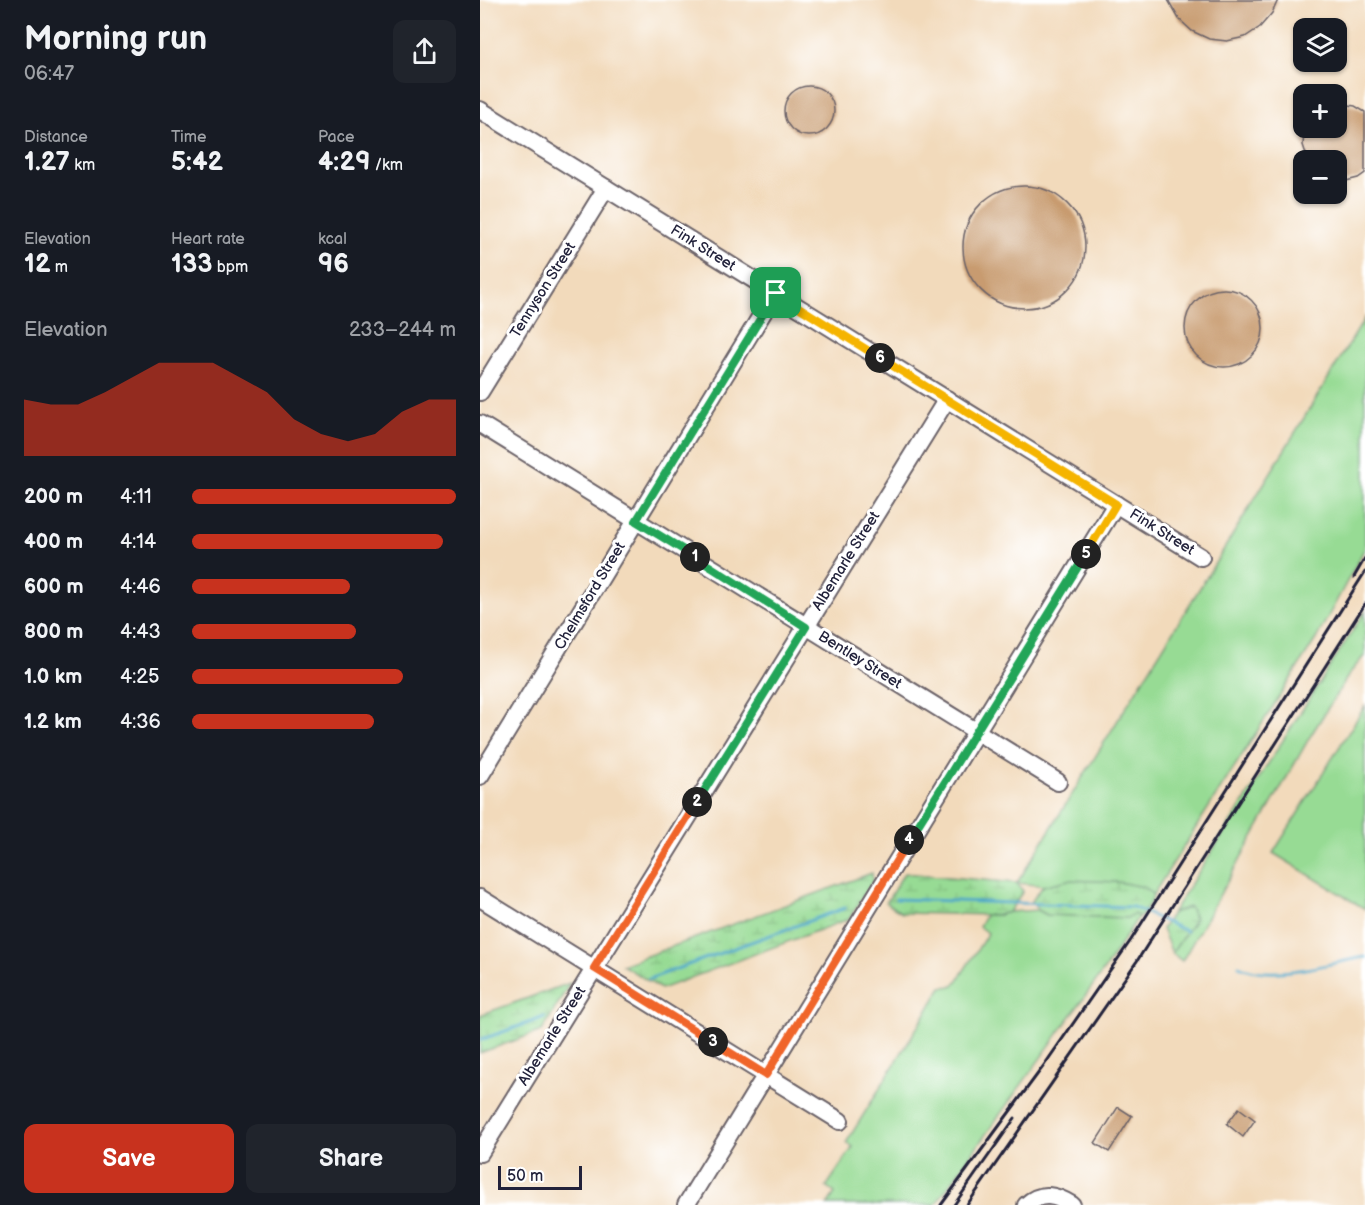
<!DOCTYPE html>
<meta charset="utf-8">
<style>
:root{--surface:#171b24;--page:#20242c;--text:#f1f3f6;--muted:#9ea1a6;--accent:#c8321e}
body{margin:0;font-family:"Balsamiq Sans",sans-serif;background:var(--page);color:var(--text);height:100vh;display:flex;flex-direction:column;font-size:22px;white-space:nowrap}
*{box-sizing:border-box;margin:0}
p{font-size:20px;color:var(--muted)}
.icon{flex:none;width:33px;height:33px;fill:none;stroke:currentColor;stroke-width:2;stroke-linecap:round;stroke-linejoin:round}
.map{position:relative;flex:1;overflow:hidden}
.details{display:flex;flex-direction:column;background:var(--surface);width:480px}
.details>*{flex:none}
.controls{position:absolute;left:813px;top:18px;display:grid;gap:12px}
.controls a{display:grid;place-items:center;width:54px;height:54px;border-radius:12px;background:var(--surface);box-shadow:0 2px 4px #0004;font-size:30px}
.scale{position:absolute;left:18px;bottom:15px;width:84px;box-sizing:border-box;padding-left:6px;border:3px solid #22223b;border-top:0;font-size:16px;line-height:21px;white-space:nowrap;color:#22223b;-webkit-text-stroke:4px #fff;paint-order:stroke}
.pin{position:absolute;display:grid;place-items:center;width:51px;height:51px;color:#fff;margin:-26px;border-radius:12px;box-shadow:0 3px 9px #0006}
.km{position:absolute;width:30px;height:30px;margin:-15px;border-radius:50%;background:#222;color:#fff;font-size:16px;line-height:30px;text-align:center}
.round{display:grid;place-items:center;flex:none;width:63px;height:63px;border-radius:12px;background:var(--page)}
.head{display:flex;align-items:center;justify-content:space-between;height:102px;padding:0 24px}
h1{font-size:33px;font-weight:700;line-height:45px}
.stats{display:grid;grid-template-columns:repeat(3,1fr);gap:9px;height:102px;padding:6px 24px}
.stats div{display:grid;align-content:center}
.stats b{font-size:26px;font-weight:700}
.stats small{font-size:16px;font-weight:400}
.stats p{font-size:16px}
.chart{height:168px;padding:12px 24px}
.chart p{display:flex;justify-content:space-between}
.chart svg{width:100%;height:108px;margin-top:6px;fill:var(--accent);opacity:.7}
.action{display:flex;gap:12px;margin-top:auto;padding:12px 24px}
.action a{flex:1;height:69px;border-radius:12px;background:var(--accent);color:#fff;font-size:24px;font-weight:700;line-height:69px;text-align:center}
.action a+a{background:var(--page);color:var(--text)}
ul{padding:0 24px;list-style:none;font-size:20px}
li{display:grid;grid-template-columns:96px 72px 1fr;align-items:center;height:45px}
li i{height:15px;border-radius:8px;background:var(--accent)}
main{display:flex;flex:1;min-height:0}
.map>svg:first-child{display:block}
.green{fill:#97db94;stroke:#5c7e68;stroke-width:1.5}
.wetland{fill:url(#wetland-marsh);stroke:#5c7e68;stroke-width:1.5}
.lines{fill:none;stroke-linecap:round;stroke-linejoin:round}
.stream{stroke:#4ba7c9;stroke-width:3}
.building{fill:#c89b6f}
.minor-casing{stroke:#6b6268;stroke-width:20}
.minor{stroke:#fff;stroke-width:16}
.rail{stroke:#22223b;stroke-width:3}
.split-1-casing{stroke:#fff;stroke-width:12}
.split-2-casing{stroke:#fff;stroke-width:12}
.split-3-casing{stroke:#fff;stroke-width:12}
.split-4-casing{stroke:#fff;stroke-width:12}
.split-5-casing{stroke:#fff;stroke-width:12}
.split-6-casing{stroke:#fff;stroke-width:12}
.split-7-casing{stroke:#fff;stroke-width:12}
.split-1{stroke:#22a559;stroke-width:8}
.split-2{stroke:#22a559;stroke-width:8}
.split-3{stroke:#f0652b;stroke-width:8}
.split-4{stroke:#f0652b;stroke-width:8}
.split-5{stroke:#22a559;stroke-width:8}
.split-6{stroke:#f5b400;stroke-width:8}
.split-7{stroke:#f5b400;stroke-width:8}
.labels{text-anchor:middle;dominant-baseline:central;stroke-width:6;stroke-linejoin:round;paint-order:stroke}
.street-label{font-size:15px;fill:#22223b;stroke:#fff}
</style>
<main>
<section class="details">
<div class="head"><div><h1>Morning run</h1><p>06:47</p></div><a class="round"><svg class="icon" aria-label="share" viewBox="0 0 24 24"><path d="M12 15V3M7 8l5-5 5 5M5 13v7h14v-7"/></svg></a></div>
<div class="stats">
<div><p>Distance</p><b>1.27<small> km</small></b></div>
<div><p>Time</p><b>5:42</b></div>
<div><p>Pace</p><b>4:29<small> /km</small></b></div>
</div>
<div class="stats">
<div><p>Elevation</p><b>12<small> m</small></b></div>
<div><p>Heart rate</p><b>133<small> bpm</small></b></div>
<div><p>kcal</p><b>96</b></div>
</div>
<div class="chart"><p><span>Elevation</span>233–244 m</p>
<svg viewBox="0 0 160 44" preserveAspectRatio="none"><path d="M0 44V21L10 23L20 23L30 18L40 12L50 6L60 6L70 6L80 12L90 18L100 29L110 35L120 38L130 35L140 26L150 21L160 21V44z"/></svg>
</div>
<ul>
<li><b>200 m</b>4:11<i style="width:100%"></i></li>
<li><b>400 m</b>4:14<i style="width:95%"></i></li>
<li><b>600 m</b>4:46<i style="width:60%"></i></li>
<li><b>800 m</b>4:43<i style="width:62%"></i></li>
<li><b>1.0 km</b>4:25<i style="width:80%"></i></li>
<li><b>1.2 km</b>4:36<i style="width:69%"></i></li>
</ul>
<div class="action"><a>Save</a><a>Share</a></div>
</section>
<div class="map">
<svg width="885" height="1205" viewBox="0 0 885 1205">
<defs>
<pattern id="wetland-marsh" width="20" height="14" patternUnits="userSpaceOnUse" patternTransform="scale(1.5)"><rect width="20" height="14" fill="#97db94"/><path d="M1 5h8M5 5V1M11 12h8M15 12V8" fill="none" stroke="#82bc80"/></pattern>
</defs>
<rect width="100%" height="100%" fill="#fff"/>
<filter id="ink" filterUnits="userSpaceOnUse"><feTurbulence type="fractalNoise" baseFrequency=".0167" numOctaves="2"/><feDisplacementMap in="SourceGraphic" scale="12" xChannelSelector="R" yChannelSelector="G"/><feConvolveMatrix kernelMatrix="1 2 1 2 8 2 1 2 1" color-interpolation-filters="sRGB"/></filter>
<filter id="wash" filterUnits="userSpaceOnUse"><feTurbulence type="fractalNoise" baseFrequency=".008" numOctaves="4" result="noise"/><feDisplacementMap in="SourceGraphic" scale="24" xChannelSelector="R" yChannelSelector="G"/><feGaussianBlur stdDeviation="1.35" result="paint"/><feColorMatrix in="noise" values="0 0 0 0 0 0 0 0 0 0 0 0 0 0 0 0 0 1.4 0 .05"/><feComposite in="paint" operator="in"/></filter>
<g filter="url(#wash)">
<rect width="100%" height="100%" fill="#f2dabb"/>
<g class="green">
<path d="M885,318V548L836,639L671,898L537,883L744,549Z"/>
<path d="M885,611V655L870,673L831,735L702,961L692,953L715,919L710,907L692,913L760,808Z"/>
<path d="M885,706V909L793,853Z"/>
<path d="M558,910L567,915L653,914L659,916L626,967L455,1205H347L355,1193L346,1187L373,1147L366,1143L462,987L474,986L508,933L499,927L506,914L518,915L529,912Z"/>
</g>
<g class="wetland">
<path d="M392,873L393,881L369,919L181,989L142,965Z"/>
<path d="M424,873L537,883L543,891L529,912L518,915L422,913L406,903Z"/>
<path d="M588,880L638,882L664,887L673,895L672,900L661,917L653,914L647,918L567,915L558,910L551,902L563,886Z"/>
<path d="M710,907L715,919L692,953L682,929L692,913Z"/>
<path d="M90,983L62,1031L0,1053V1015Z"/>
</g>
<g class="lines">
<g class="stream">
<path d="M416,899L653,907L706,931"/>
<path d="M759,966C792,982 849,963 885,957"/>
<path d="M169,979L365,908"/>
<path d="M0,1040L65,1017"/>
</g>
</g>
<g id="blocks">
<g class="building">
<path d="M688,0H798L792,13L780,27L765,37L747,41L729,39L712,31L699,19Z"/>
<circle cx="329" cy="111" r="25"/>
<path d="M862,104L875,106L885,112V173L878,178L866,181L856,180V160H828L823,145L824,133L826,128H856V105Z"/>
<circle cx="544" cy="247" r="61"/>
<circle cx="744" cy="328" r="39"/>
<path d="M638,1107L652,1116L629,1152L615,1143Z"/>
<path d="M759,1108L775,1120L763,1137L747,1124Z"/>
</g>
</g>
</g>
<g filter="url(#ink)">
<use href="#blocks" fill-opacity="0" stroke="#6b6268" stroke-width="1.5"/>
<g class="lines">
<defs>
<g id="minor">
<path d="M0,110L721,557"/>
<path d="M0,392L126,188"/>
<path d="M0,424L578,782"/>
<path d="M0,776L295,293"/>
<path d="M0,898L360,1121"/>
<path d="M0,1153L467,399"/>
<path d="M206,1205L636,504"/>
<path d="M546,1205C561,1191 576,1195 592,1205"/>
</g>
</defs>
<use href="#minor" class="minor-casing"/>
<use href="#minor" class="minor"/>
<g class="rail">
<path d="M874,577L885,558"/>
<path d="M461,1205L565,1064L651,940L885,572"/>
<path d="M474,1205L535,1118"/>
<path d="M487,1205L657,961L885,604"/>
</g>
</g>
</g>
<g class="lines" filter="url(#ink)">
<defs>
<path id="split-1" d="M215,557L156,521L296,293"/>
<path id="split-2" d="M215,557L326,627L217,802"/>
<path id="split-3" d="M217,802L114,968L233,1042"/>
<path id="split-4" d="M233,1042L286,1075L429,840"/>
<path id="split-5" d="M429,840L606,554"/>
<path id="split-6" d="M400,358L636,504L606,554"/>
<path id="split-7" d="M296,293L400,358"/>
</defs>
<use href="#split-1" class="split-1-casing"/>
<use href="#split-2" class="split-2-casing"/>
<use href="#split-3" class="split-3-casing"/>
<use href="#split-4" class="split-4-casing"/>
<use href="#split-5" class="split-5-casing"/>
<use href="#split-6" class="split-6-casing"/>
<use href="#split-7" class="split-7-casing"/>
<use href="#split-1" class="split-1"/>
<use href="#split-2" class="split-2"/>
<use href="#split-3" class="split-3"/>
<use href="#split-4" class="split-4"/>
<use href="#split-5" class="split-5"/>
<use href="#split-6" class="split-6"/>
<use href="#split-7" class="split-7"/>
</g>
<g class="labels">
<g class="street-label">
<text transform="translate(223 248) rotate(32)">Fink Street</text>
<text transform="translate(63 290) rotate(-58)">Tennyson Street</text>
<text transform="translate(682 532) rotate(32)">Fink Street</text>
<text transform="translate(366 561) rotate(-58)">Albemarle Street</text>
<text transform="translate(110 596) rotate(-59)">Chelmsford Street</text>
<text transform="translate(380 660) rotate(32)">Bentley Street</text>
<text transform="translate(72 1036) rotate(-58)">Albemarle Street</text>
</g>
</g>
</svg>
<div class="controls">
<a><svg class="icon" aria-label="layers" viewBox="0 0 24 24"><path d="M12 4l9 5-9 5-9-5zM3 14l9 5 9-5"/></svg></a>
<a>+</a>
<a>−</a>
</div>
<div class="scale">50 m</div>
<div class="pin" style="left:296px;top:293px;background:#1e9e55"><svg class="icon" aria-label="arrive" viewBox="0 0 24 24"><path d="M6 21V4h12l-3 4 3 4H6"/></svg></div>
<b class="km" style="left:215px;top:557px">1</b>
<b class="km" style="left:217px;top:802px">2</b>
<b class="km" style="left:233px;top:1042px">3</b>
<b class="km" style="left:429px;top:840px">4</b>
<b class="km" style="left:606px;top:554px">5</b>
<b class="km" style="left:400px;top:358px">6</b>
</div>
</main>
